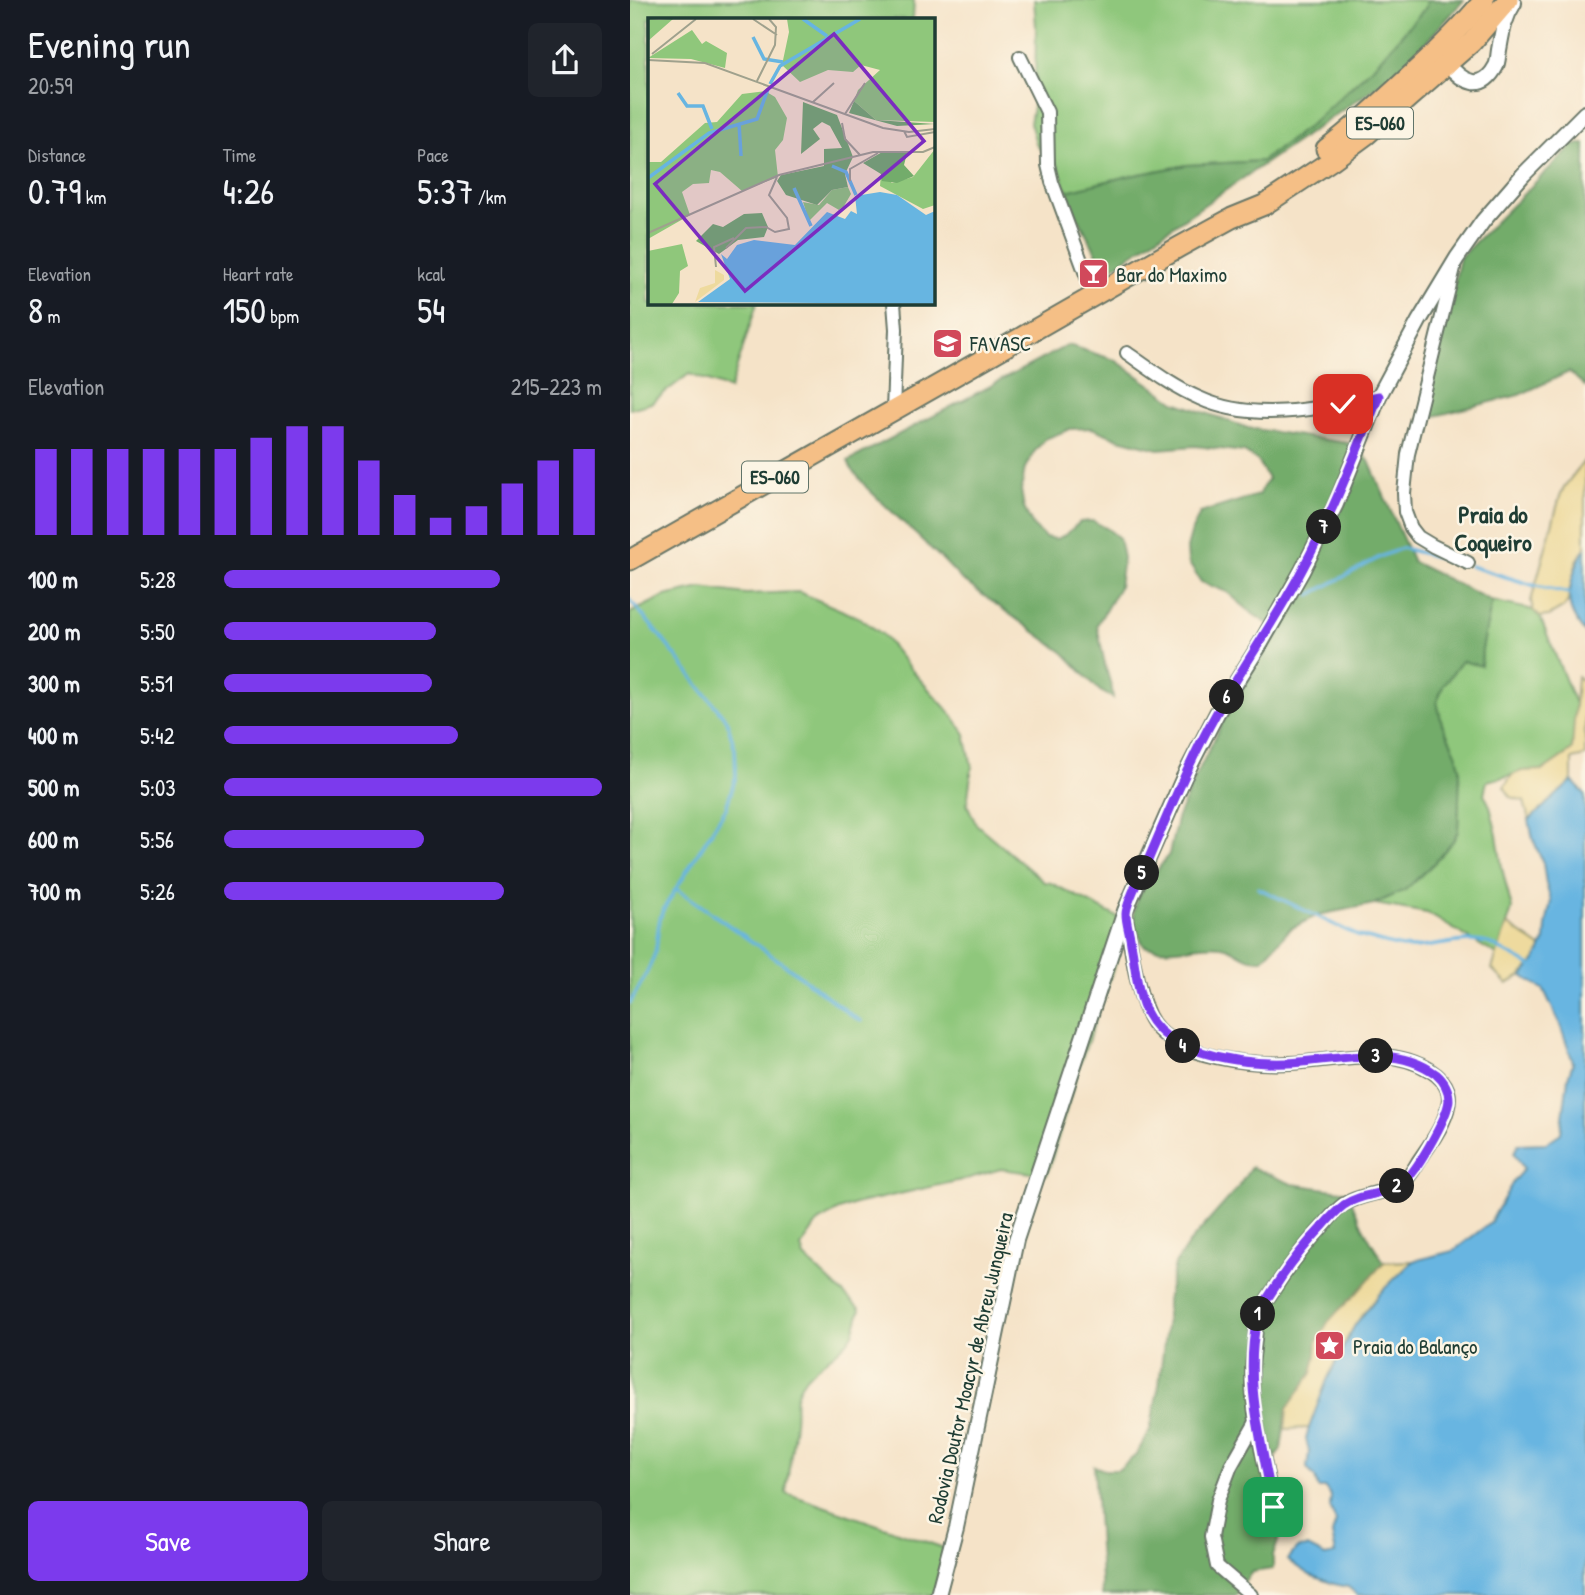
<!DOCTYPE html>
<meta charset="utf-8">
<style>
:root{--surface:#171b24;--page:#20242c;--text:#f1f3f6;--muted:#9ea1a6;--accent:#7c3aed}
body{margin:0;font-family:"Patrick Hand",sans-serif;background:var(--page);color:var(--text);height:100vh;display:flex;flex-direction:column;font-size:26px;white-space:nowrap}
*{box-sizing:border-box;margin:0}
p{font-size:23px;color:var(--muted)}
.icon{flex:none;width:38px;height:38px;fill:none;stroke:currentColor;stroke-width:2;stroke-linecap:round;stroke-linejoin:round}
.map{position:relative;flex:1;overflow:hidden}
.drawer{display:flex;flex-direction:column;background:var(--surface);width:630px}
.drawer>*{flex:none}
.pin{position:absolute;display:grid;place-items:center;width:60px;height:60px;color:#fff;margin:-30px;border-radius:14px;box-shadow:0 4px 10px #0006}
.km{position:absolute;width:35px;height:35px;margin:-18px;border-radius:50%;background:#222;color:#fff;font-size:19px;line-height:35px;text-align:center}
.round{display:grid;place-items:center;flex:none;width:74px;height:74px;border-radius:10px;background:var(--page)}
.head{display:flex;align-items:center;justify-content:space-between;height:119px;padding:0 28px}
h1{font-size:38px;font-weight:600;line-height:52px}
.metrics{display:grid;grid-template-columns:repeat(3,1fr);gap:10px;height:119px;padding:7px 28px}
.metrics div{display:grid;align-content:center}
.metrics b{font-size:35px;font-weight:600}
.metrics small{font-size:19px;font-weight:400}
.metrics p{font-size:19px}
.chart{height:196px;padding:14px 28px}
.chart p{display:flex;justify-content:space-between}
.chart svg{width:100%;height:126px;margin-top:7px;stroke:var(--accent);stroke-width:6}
.action{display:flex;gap:14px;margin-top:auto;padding:14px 28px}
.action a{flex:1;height:80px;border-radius:10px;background:var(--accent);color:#fff;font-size:28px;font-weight:600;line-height:80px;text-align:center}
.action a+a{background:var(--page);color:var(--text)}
ul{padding:0 28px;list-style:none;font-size:23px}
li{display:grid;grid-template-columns:112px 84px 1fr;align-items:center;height:52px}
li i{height:18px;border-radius:9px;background:var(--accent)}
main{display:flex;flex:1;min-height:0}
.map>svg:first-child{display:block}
.green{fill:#8fc77b;stroke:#578258;stroke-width:2}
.forest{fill:#73ac6b;stroke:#497450;stroke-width:2}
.sand{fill:#eeda9e;stroke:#868c69;stroke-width:2}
.water{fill:#67b5e1;stroke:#43798a;stroke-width:2}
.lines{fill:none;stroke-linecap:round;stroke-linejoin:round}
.stream{stroke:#67b5e1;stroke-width:3.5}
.minor-casing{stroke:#6a7768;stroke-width:16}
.tertiary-casing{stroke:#6a7768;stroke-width:18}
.primary-casing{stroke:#6a7768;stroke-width:23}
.minor{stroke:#fff;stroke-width:12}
.tertiary{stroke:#fff;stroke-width:14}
.primary{stroke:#f5bf86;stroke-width:19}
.route-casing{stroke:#fff;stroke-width:14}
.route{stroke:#7c3aed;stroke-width:9}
.labels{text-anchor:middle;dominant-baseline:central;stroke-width:5;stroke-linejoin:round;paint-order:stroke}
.shield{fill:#fcf5e5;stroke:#617469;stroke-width:2}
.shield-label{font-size:19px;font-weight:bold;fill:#1f3d34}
.poi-label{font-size:21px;fill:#1f3d34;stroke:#fcf5e5;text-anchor:start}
.street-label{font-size:21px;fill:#1f3d34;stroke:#fcf5e5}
.quarter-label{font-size:24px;font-weight:bold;fill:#1f3d34;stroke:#fcf5e5}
.inset-river{fill:none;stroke:#67b5e1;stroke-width:3.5}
.inset-road{fill:none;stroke:#9fa18d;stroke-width:2}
.view{fill:#7b2cbf;fill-opacity:0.15;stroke:#7b2cbf;stroke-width:3.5}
.inset-edge{fill:none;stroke:#1f3d34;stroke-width:3.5}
</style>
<main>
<section class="drawer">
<div class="head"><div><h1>Evening run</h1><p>20:59</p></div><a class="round"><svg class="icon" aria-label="share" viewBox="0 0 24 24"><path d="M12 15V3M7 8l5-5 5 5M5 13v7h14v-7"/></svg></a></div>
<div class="metrics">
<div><p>Distance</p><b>0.79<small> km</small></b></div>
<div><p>Time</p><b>4:26</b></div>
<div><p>Pace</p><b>5:37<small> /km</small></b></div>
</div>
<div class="metrics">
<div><p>Elevation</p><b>8<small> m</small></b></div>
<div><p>Heart rate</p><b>150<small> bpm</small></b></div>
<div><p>kcal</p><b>54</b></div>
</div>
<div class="chart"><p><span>Elevation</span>215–223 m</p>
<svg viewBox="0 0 160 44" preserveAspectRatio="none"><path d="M5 44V14M15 44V14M25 44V14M35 44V14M45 44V14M55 44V14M65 44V10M75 44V6M85 44V6M95 44V18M105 44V30M115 44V38M125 44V34M135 44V26M145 44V18M155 44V14"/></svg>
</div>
<ul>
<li><b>100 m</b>5:28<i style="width:73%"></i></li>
<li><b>200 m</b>5:50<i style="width:56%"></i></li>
<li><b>300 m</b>5:51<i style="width:55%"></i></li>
<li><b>400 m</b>5:42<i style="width:62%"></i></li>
<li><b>500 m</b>5:03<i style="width:100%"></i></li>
<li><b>600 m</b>5:56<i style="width:53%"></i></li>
<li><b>700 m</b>5:26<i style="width:74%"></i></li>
</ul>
<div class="action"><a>Save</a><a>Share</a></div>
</section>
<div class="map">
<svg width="955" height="1595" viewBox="0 0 955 1595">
<rect width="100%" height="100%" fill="#fcf5e5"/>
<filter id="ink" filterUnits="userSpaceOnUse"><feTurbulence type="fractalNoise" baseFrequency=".0143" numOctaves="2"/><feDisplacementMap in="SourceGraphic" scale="14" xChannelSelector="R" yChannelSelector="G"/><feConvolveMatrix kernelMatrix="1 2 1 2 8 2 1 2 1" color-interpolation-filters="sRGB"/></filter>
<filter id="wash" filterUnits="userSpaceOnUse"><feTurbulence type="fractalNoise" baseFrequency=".00686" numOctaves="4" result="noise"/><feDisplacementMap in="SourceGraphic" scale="28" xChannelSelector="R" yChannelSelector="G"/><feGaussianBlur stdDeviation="1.57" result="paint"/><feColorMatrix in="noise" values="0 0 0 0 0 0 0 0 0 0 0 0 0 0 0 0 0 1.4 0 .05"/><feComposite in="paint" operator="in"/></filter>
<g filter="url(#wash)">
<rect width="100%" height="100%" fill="#f5e3c8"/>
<g class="green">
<path d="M0,0H284L283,19H19V303H127L100,389L59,374L21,403L0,409Z"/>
<path d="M404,0H797L796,7L746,64L679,126L632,161L557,165L494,177L437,191L427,164L407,146L400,123L405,96L406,26Z"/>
<path d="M71,588L116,594L169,592L230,618L253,635L277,665L322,715L335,734L342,767L337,804L346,824L414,882L421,883L499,923L451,1061L417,1175L371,1169L336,1179L225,1204L209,1210L188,1222L171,1247L174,1257L230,1309C228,1317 226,1328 222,1335C209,1356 183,1364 171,1385C162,1400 167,1407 165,1422C163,1446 158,1469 156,1493L314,1548L304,1595H0V613L35,596Z"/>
<path d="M862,601L903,610L910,617L946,706L942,750L913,770L892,771L882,775L857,781L854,794L860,806L867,835L872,868L882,909L867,955L797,913L745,904L775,890L804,863L823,841L828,831L830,767L826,753L812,724L807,702L813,686L832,661L851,665L852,649Z"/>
</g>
<g class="forest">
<path d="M797,0H834L788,51L758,79L476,272L444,210L437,191L494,177L557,165L632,161L679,126L746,64L796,7Z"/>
<path d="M949,144H955V386L939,372L889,395L801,417L803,381L830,257L942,146Z"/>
<path d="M438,345L485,360L545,402L618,428L724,444L739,461L783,562L862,601L852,649L851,666L832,661L813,686L807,702L812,724L826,753L830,767L828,831L823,841L804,863L775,890L744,904L688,915L660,929L633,959C629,959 625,960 621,959C611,957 603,947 591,946C566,943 540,955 514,946L504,925V910L507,898L539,854L547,819L563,782L593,721L634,647L649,631L623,614L597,592L571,582L558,562L557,548L562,530L570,513L628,495L638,479L628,461L614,452L565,446L528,449L489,439L462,428L440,429L415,439L404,452L395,468L391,490L394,508L403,526L415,537L426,539L435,535L450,522L463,521L478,529L489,538L493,558L489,587L467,625L475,665L482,689L483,698L470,691L434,653L332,580L313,560L237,488L221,468L218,461Z"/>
<path d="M621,1167L662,1184L718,1192C727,1218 739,1240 754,1262L725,1295L708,1311L687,1342L686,1356L682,1373L657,1409L651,1449L639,1468L646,1510L653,1526L643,1556V1569L622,1572L613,1583L606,1595H472L464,1466L474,1470H488L506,1455L520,1430L529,1385L537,1318V1300L545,1264L559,1243L607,1189Z"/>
</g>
<g class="sand">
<path d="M955,460V548L947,561L939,593L938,601L934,607L924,613L918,616L910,617L903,610L901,601L930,496L934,487Z"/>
<path d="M947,677L955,681V756L942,759V781L899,820L894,801L881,797L874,787L882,775L892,771L913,770L942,750Z"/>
<path d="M877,924L912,948C903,966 895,975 877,984L862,969Z"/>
<path d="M783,1261C762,1282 740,1302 724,1327C704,1358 692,1393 679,1428L655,1429L657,1409L682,1373L686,1356L687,1342L698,1322L708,1311L725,1295L754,1262Z"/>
</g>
<g class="water">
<path d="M955,548V633C940,614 936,604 942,580C945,568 949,559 955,548Z"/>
<path d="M942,781L955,794V1595H787L772,1593L770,1595H728L718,1587L704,1584L680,1575L657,1560L667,1548L678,1547L695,1556L706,1554L702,1534L706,1522L700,1507L701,1496L695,1488H688L685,1478L677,1468L679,1452L676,1439L679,1428L697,1380L725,1325L752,1291L783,1261L823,1251L860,1223L884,1180L894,1169L884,1153L888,1144L916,1143L931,1133L938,1078L943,1062L929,1022L914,990L893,976L906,959L915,940L916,926L921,901L916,884L913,863L903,839L899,820Z"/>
</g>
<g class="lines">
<g class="stream">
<path d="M840,566L906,586L939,593"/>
<path d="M680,595L752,556L772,548L819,560"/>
<path d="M0,600L30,636L97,721L105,749L106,776L96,808L33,910C26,925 29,939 25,953C19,971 9,987 0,1003"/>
<path d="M628,888L728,936C746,939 764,948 783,948C809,947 835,936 861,944L901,966"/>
<path d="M47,889L161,969L224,1017L231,1021"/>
</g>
</g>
</g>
<g filter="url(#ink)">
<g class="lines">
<defs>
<g id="minor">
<path d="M390,57L417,112L418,165L422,182L464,296"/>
<path d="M824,268L778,454L774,493L775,512L781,528L788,537L803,546L838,563"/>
<path d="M497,353C520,369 543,387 569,398C625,424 692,408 749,396"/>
<path d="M263,411L266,329L264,303"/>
<path d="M495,911C501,942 506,998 523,1023C548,1059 622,1065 661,1063C707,1061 759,1044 801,1071C809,1076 815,1082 818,1091C824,1113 800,1144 788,1162C784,1169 779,1178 772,1183C757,1194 731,1193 713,1205C706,1210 700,1218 695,1224C674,1246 656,1270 640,1295C636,1301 631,1307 629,1313C625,1321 626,1331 625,1339C624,1350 622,1361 622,1371C621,1417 636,1462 643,1507"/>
<path d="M621,1595L587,1566L581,1537L588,1500L601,1466L626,1422"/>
</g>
<g id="tertiary">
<path d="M818,64C832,82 852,93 866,66C868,62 868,56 869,50C872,33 874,18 884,3"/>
<path d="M308,1595L326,1527L386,1240L495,911L554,777L587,713L631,643L672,571L706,504L749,396L789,321L827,258L853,221L893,175L955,113"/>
</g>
<g id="primary">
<path d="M696,149C726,126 754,100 782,74C807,51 832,27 854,0"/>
<path d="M0,560L324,376L549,247L602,218L634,205L702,160L736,135L842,42L878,0"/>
</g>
</defs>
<use href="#minor" class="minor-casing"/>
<use href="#tertiary" class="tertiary-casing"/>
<use href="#primary" class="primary-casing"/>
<use href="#minor" class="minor"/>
<use href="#tertiary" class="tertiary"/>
<use href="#primary" class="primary"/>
</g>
</g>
<g class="lines" filter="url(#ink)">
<defs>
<path id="route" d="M643,1507C633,1443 613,1385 627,1319C629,1310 636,1301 641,1293C656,1269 673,1247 692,1227C699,1219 706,1211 714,1205C731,1193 754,1195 770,1185C785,1175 818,1117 819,1100C819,1089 814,1081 806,1074C763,1042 706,1061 658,1063C626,1064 598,1061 568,1051C543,1044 522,1029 513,1004C506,985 505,963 501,944C500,934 496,923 496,914C496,902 513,871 519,858C540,809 560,760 586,714C614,665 646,619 672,570C702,514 725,455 749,396L713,404"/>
</defs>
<use href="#route" class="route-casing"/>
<use href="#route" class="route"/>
</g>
<defs>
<symbol id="bar-square" viewBox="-11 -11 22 22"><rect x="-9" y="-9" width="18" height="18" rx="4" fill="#d1495b" stroke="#fcf5e5"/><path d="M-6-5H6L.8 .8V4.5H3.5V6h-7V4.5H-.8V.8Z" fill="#fff"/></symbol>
<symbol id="university-square" viewBox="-11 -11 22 22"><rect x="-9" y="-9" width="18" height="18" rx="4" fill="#d1495b" stroke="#fcf5e5"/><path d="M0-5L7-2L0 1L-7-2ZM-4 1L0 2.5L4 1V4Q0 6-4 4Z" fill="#fff"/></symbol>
<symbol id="sight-square" viewBox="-11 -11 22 22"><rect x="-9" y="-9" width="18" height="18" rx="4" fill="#d1495b" stroke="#fcf5e5"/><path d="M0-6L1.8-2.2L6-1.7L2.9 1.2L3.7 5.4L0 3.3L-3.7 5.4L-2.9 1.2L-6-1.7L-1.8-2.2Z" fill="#fff"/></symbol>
</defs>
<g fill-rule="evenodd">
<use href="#bar-square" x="446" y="256" width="35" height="35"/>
<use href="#university-square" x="300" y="326" width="35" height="35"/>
<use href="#sight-square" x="682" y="1328" width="35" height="35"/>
</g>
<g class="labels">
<g class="shield">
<rect x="717" y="107.5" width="66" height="31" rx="5"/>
<rect x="112" y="461.5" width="66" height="31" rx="5"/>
</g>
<g class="shield-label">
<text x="750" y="123">ES-060</text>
<text x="145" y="477">ES-060</text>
</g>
<g class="poi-label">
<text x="486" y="274">Bar do Maximo</text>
<text x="340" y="343">FAVASC</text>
<text x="723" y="1346">Praia do Balanço</text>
</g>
<g class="street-label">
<text transform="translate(340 1368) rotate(-77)">Rodovia Doutor Moacyr de Abreu Junqueira</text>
</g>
<g class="quarter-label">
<text x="863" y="514">Praia do<tspan x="863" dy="28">Coqueiro</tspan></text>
</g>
</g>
<g transform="translate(18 18)">
<rect width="287" height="287" fill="#f5e3c8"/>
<path d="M0,1L11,2L25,1L0,23ZM139,1H287V104L228,102L206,83L210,72L232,52L213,47L205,54L180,52L152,64L134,47L141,14ZM44,12L54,26L58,23L79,35L77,50L43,41L0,40ZM117,73L127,79L139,100L135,122L127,132L130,159L94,173L72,154L63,152L61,165L45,166L34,174L42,197L0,221V144H13L57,105L69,104L94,76ZM287,131V187L275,191L232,168L233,156L244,165L265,159ZM200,169L203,176L196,188L191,192L179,185L161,203L155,184L171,187L184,172ZM34,226L40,248L32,253L31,275L24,286H0V233Z" fill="#8fc77b"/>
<path d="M206,83L228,102L287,106L249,108L201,95ZM155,84L189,97L205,139L197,156L200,169L184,172L169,187L138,177L129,163L133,157L176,148V131L194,130L182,108L174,104L165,111L172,121L153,136ZM236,133L259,135L256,147L266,158L249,165L234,163L233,156L215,145ZM114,195L120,209L116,219L90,222L71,236L48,223L65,206L75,209L96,196Z" fill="#73ac6b"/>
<path d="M67,252L76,257V262L47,284L52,270L67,265Z" fill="#eeda9e"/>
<path d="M232,174L249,177L278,197L287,193V286L50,284L82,261L73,236L79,241L89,227L106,222L147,227L179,194L197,201L203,193L209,196L207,178Z" fill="#67b5e1"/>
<path class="inset-river" d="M155,1L179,18M105,19L116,41L135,44M122,66L132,48L212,1M30,75L39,88H55L64,111M91,105L93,138M184,148L198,154L208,177M0,160L61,115L109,101L120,71M146,170L163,208"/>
<path class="inset-road" d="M105,1L129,17M4,36L48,1M0,42L57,45L235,110L261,114L287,111M109,63L127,27L128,9L121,1M165,84L186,65M197,96L217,65M194,105L197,121L212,137M256,113L259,119L287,114M202,163V151L230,135M0,215L131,157L225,134H275L287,129M78,230L98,210L118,209L127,214L141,211L139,200L121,177L129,159M68,249L66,229L86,220"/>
<path class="view" d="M186,16L276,123L97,273L7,166Z"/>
<rect width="287" height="287" class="inset-edge"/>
</g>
</svg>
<div class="pin" style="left:643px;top:1507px;background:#1e9e55"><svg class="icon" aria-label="arrive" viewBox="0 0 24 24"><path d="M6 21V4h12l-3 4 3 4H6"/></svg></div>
<div class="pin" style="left:713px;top:404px;background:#d93025"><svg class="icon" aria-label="check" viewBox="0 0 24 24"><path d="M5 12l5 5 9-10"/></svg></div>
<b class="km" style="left:628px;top:1314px">1</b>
<b class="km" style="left:767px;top:1186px">2</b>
<b class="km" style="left:746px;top:1056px">3</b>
<b class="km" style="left:553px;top:1046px">4</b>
<b class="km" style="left:512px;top:873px">5</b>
<b class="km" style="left:597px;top:697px">6</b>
<b class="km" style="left:694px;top:527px">7</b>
</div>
</main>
